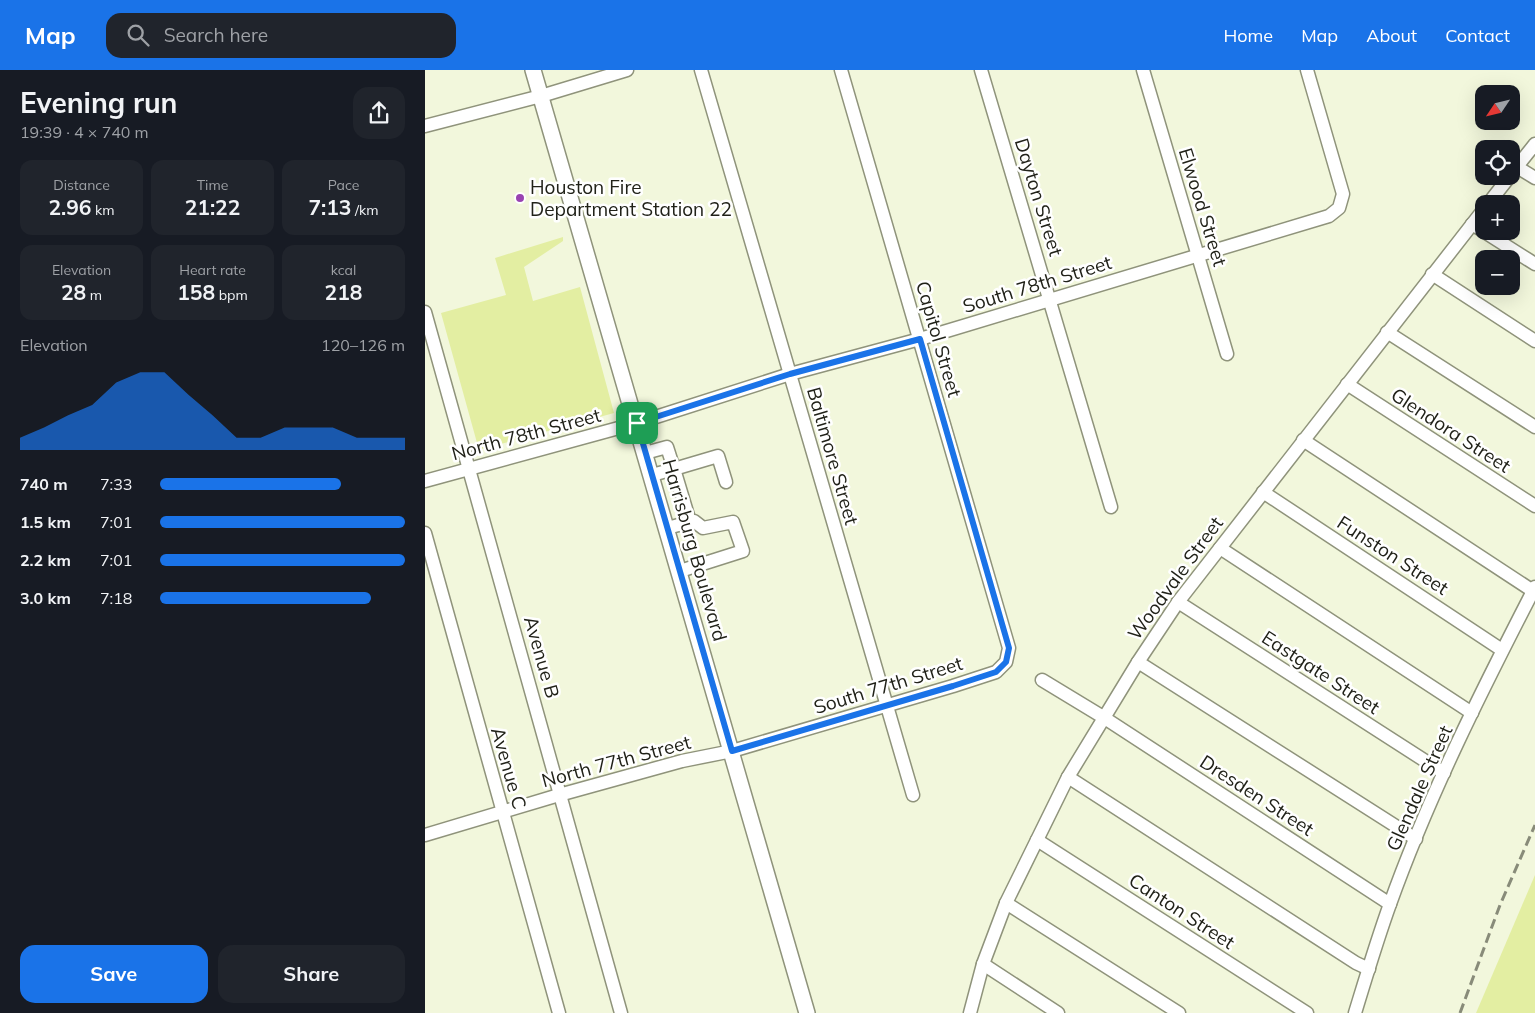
<!DOCTYPE html>
<meta charset="utf-8">
<style>
:root{--surface:#171b24;--page:#20242c;--text:#f1f3f6;--muted:#9ea1a6;--accent:#1a73e8}
body{margin:0;font-family:Mulish,sans-serif;background:var(--page);color:var(--text);height:100vh;display:flex;flex-direction:column;font-size:19px;white-space:nowrap}
*{box-sizing:border-box;margin:0}
p{font-size:16px;color:var(--muted)}
.icon{flex:none;width:28px;height:28px;fill:none;stroke:currentColor;stroke-width:2;stroke-linecap:round;stroke-linejoin:round}
.map{position:relative;flex:1;overflow:hidden}
.sheet{display:flex;flex-direction:column;background:var(--surface);width:425px}
.sheet>*{flex:none}
.needle{width:32px;rotate:235deg}
.tools{position:absolute;left:1050px;top:15px;display:grid;gap:10px}
.tools a{display:grid;place-items:center;width:45px;height:45px;border-radius:10px;background:var(--surface);box-shadow:0 5px 20px #0002;font-size:25px}
.pin{position:absolute;display:grid;place-items:center;width:42px;height:42px;color:#fff;margin:-21px;border-radius:10px;box-shadow:0 2px 8px #0006}
.round{display:grid;place-items:center;flex:none;width:52px;height:52px;border-radius:15px;background:var(--page)}
.head{display:flex;align-items:center;justify-content:space-between;height:85px;padding:0 20px}
h1{font-size:28px;font-weight:700;line-height:38px}
.stats{display:grid;grid-template-columns:repeat(3,1fr);gap:8px;height:85px;padding:5px 20px}
.stats div{display:grid;align-content:center;border-radius:12px;background:var(--page);text-align:center}
.stats b{font-size:21px;font-weight:700}
.stats small{font-size:14px;font-weight:400}
.stats p{font-size:14px}
.chart{height:140px;padding:10px 20px}
.chart p{display:flex;justify-content:space-between}
.chart svg{width:100%;height:90px;margin-top:5px;fill:var(--accent);opacity:.7}
.primary-button{display:flex;gap:10px;margin-top:auto;padding:10px 20px}
.primary-button a{flex:1;height:58px;border-radius:15px;background:var(--accent);color:#fff;font-size:20px;font-weight:700;line-height:58px;text-align:center}
.primary-button a+a{background:var(--page);color:var(--text)}
ul{padding:0 20px;list-style:none;font-size:16px}
li{display:grid;grid-template-columns:80px 60px 1fr;align-items:center;height:38px}
li i{height:12px;border-radius:6px;background:var(--accent)}
header{display:flex;align-items:center;gap:30px;box-sizing:border-box;height:70px;padding:0 25px;background:var(--accent);color:#fff}
header strong{font-size:24px}
nav{display:flex;gap:28px;margin-inline-start:auto;font-size:18px}
.search{width:350px;height:45px;background:var(--page);display:flex;align-items:center;gap:12px;box-sizing:border-box;padding:0 18px;border-radius:15px;color:var(--muted);font-size:19px}
main{display:flex;flex:1;min-height:0}
.map>svg:first-child{display:block}
.green{fill:#e3eea2}
.lines{fill:none;stroke-linecap:round;stroke-linejoin:round}
.minor-casing{stroke:#8f937b;stroke-width:15}
.major-casing{stroke:#8f937b;stroke-width:18}
.minor{stroke:#fff;stroke-width:12}
.major{stroke:#fff;stroke-width:15}
.rail{stroke:#888b79;stroke-width:3;stroke-dasharray:10 5;stroke-linecap:butt}
.route-casing{stroke:#fff;stroke-width:10}
.route{stroke:#1a73e8;stroke-width:6}
.poi-dot{fill:#9943b1;stroke:#fff;stroke-width:2}
.labels{text-anchor:middle;dominant-baseline:central;stroke-width:5;stroke-linejoin:round;paint-order:stroke}
.poi-label{font-size:19px;fill:#212219;stroke:#fff;text-anchor:start}
.street-label{font-size:19px;fill:#212219;stroke:#fff}
</style>
<header>
<strong>Map</strong>
<div class="search"><svg class="icon" aria-label="search" viewBox="0 0 24 24"><circle cx="10" cy="10" r="6"/><path d="M15 15l6 6"/></svg>Search here</div>
<nav><a>Home</a><a>Map</a><a>About</a><a>Contact</a></nav>
</header>
<main>
<section class="sheet">
<div class="head"><div><h1>Evening run</h1><p>19:39 · 4 × 740 m</p></div><a class="round"><svg class="icon" aria-label="share" viewBox="0 0 24 24"><path d="M12 15V3M7 8l5-5 5 5M5 13v7h14v-7"/></svg></a></div>
<div class="stats">
<div><p>Distance</p><b>2.96<small> km</small></b></div>
<div><p>Time</p><b>21:22</b></div>
<div><p>Pace</p><b>7:13<small> /km</small></b></div>
</div>
<div class="stats">
<div><p>Elevation</p><b>28<small> m</small></b></div>
<div><p>Heart rate</p><b>158<small> bpm</small></b></div>
<div><p>kcal</p><b>218</b></div>
</div>
<div class="chart"><p><span>Elevation</span>120–126 m</p>
<svg viewBox="0 0 160 44" preserveAspectRatio="none"><path d="M0 44V38L10 33L20 27L30 22L40 11L50 6L60 6L70 17L80 27L90 38L100 38L110 33L120 33L130 33L140 38L150 38L160 38V44z"/></svg>
</div>
<ul>
<li><b>740 m</b>7:33<i style="width:74%"></i></li>
<li><b>1.5 km</b>7:01<i style="width:100%"></i></li>
<li><b>2.2 km</b>7:01<i style="width:100%"></i></li>
<li><b>3.0 km</b>7:18<i style="width:86%"></i></li>
</ul>
<div class="primary-button"><a>Save</a><a>Share</a></div>
</section>
<div class="map">
<svg width="1110" height="943" viewBox="0 0 1110 943">
<rect width="100%" height="100%" fill="#f2f7dc"/>
<g class="green">
<path d="M138,167V171L99,197L108,231L155,217L189,343L54,380L16,243L81,225L70,188Z"/>
<path d="M1110,805V943H1051Z"/>
</g>
<g class="lines">
<defs>
<g id="minor">
<path d="M276,0L488,725"/>
<path d="M556,0L686,437"/>
<path d="M718,0L802,284"/>
<path d="M0,56L116,26L202,0"/>
<path d="M1092,97L1110,108"/>
<path d="M1086,104L1110,74"/>
<path d="M1063,134L1085,106"/>
<path d="M1047,154L1110,194"/>
<path d="M1007,204L1110,271"/>
<path d="M0,242L196,943"/>
<path d="M962,262L1110,357"/>
<path d="M922,314L1110,436"/>
<path d="M878,370L1108,521"/>
<path d="M220,383L242,377L249,399L293,386L301,412"/>
<path d="M227,405L249,399L265,452"/>
<path d="M0,411L212,353L365,304L495,269L904,146L914,138L918,124L882,0"/>
<path d="M838,422L1077,580"/>
<path d="M242,458L269,451L278,458L308,452L318,481L255,501"/>
<path d="M0,463L134,943"/>
<path d="M795,478L1047,643"/>
<path d="M753,532L1019,703"/>
<path d="M713,592L991,769"/>
<path d="M617,610L678,647L965,834"/>
<path d="M643,707L931,893L944,899"/>
<path d="M0,765L134,725L257,691L307,681L528,616L571,602L581,592L584,578L416,0"/>
<path d="M612,770L882,943"/>
<path d="M581,833L754,943"/>
<path d="M558,894L633,943"/>
<path d="M545,943L558,894L581,833L643,707L713,592L753,532L1059,139"/>
<path d="M930,943C941,907 952,870 965,834C1004,725 1057,620 1110,517"/>
</g>
<path id="major" d="M108,0L382,943"/>
</defs>
<use href="#minor" class="minor-casing"/>
<use href="#major" class="major-casing"/>
<use href="#minor" class="minor"/>
<use href="#major" class="major"/>
<path class="rail" d="M1035,943L1075,835L1110,755"/>
</g>
<g class="lines">
<defs>
<path id="route" d="M495,269L584,578L581,592L571,602L528,616L307,681L212,353L365,304Z"/>
</defs>
<use href="#route" class="route-casing"/>
<use href="#route" class="route"/>
</g>
<circle class="poi-dot" cx="95" cy="128" r="5"/>
<g class="labels">
<g class="poi-label">
<text x="105" y="117">Houston Fire<tspan x="105" dy="22">Department Station 22</tspan></text>
</g>
<g class="street-label">
<text transform="translate(614 127) rotate(73)">Dayton Street</text>
<text transform="translate(778 137) rotate(73)">Elwood Street</text>
<text transform="translate(612 214) rotate(-17)">South 78th Street</text>
<text transform="translate(514 269) rotate(74)">Capitol Street</text>
<text transform="translate(1026 360) rotate(33)">Glendora Street</text>
<text transform="translate(101 364) rotate(-15)">North 78th Street</text>
<text transform="translate(408 386) rotate(74)">Baltimore Street</text>
<text transform="translate(270 480) rotate(74)">Harrisburg Boulevard</text>
<text transform="translate(968 485) rotate(33)">Funston Street</text>
<text transform="translate(750 508) rotate(-54)">Woodvale Street</text>
<text transform="translate(117 587) rotate(74)">Avenue B</text>
<text transform="translate(896 602) rotate(33)">Eastgate Street</text>
<text transform="translate(463 615) rotate(-17)">South 77th Street</text>
<text transform="translate(191 691) rotate(-15)">North 77th Street</text>
<text transform="translate(84 698) rotate(74)">Avenue C</text>
<text transform="translate(994 718) rotate(-66)">Glendale Street</text>
<text transform="translate(832 725) rotate(33)">Dresden Street</text>
<text transform="translate(757 841) rotate(33)">Canton Street</text>
</g>
</g>
</svg>
<div class="tools">
<a><svg class="needle" viewBox="-14 -14 28 28"><path d="M0-13l5 13h-10z" fill="#e53935"/><path d="M0 13l5-13h-10z" fill="#9ea1a6"/></svg></a>
<a><svg class="icon" aria-label="locate" viewBox="0 0 24 24"><circle cx="12" cy="12" r="6"/><path d="M12 2v4M12 18v4M2 12h4M18 12h4"/></svg></a>
<a>+</a>
<a>−</a>
</div>
<div class="pin" style="left:212px;top:353px;background:#1e9e55"><svg class="icon" aria-label="arrive" viewBox="0 0 24 24"><path d="M6 21V4h12l-3 4 3 4H6"/></svg></div>
</div>
</main>
